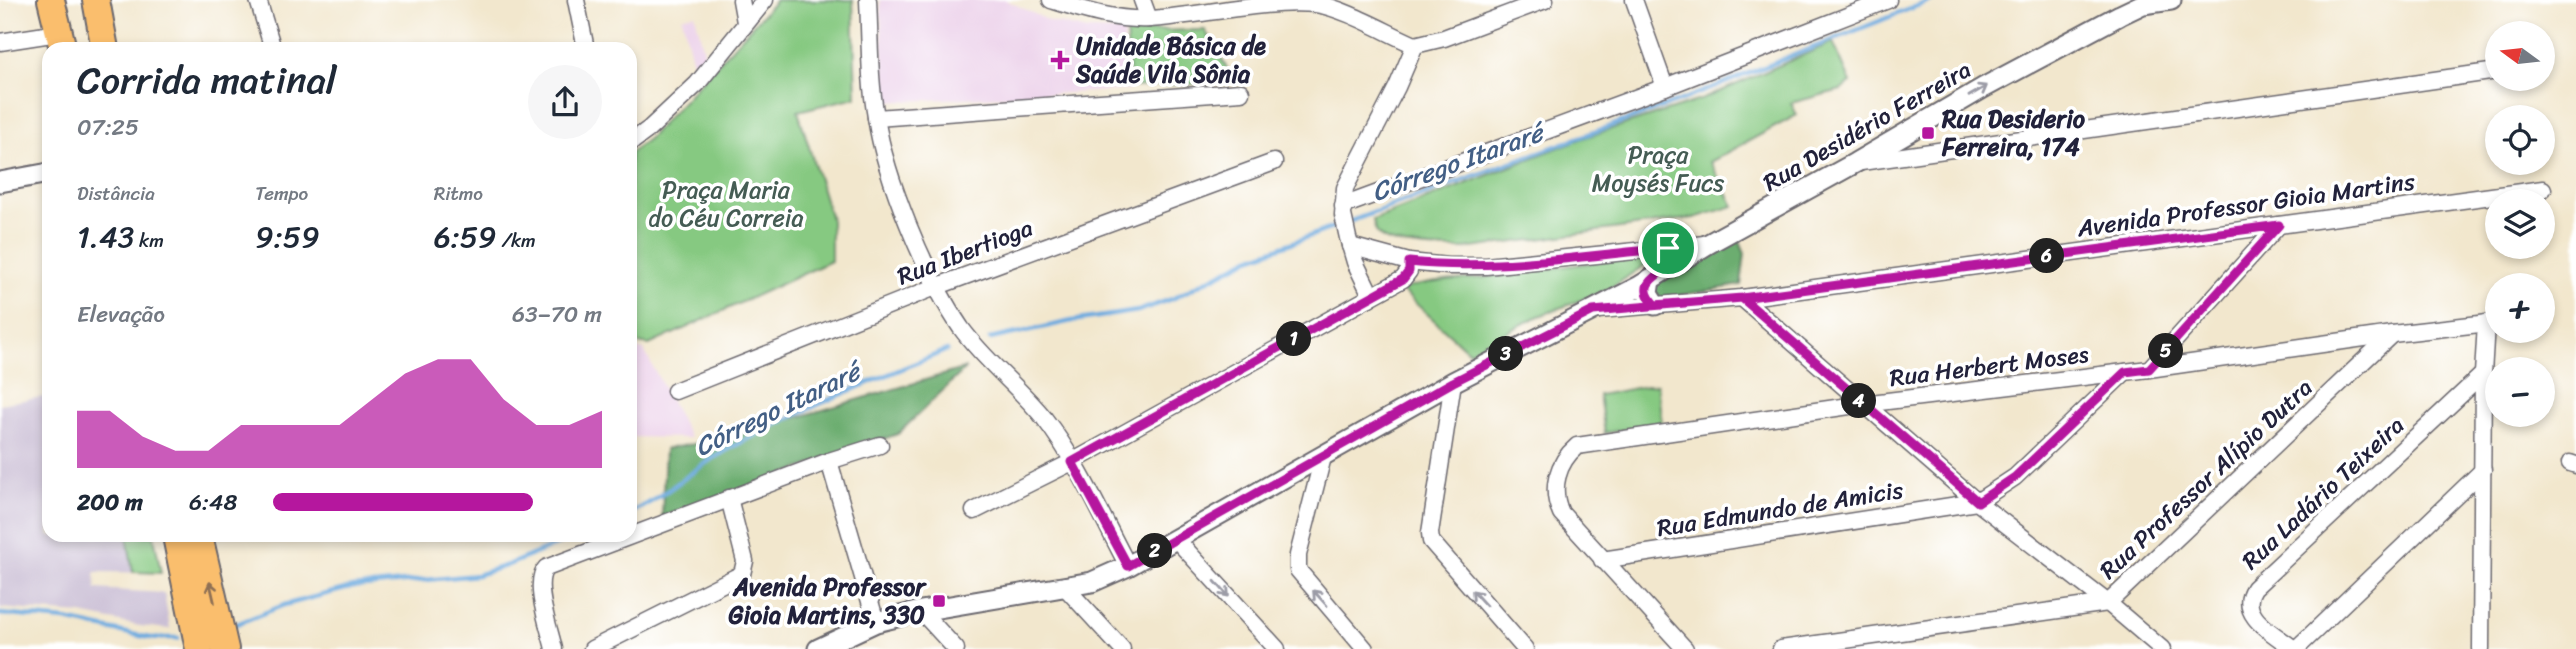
<!DOCTYPE html>
<html lang="pt">
<meta charset="utf-8">
<style>
:root{--surface:#fff;--page:#f6f6f7;--text:#1f2937;--muted:#747a83;--accent:#b5179e}
body{margin:0;font-family:Sriracha,sans-serif;background:var(--page);color:var(--text);height:100vh;display:flex;flex-direction:column;font-size:26px;white-space:nowrap}
*{box-sizing:border-box;margin:0}
p{font-size:23px;color:var(--muted)}
.icon{flex:none;width:38px;height:38px;fill:none;stroke:currentColor;stroke-width:2;stroke-linecap:round;stroke-linejoin:round}
.map{position:relative;flex:1;overflow:hidden}
.panel{position:absolute;left:42px;top:42px;width:595px;height:500px;display:flex;flex-direction:column;background:var(--surface);border-radius:21px;box-shadow:0 4px 10px #0003}
.panel>*{flex:none}
.needle{width:46px;rotate:285deg}
.fabs{position:absolute;left:2485px;top:21px;display:grid;gap:14px}
.fabs a{display:grid;place-items:center;width:70px;height:70px;border-radius:50%;background:var(--surface);box-shadow:0 4px 10px #0003;font-size:35px}
.pin{position:absolute;display:grid;place-items:center;width:60px;height:60px;color:#fff;margin:-30px;border:4px solid #fff;border-radius:50%;box-shadow:0 2px 7px #0007}
.km{position:absolute;width:35px;height:35px;margin:-18px;border-radius:50%;background:#222;color:#fff;font-size:19px;line-height:35px;text-align:center}
.round{display:grid;place-items:center;flex:none;width:74px;height:74px;border-radius:37px;background:var(--page)}
.head{display:flex;align-items:center;justify-content:space-between;height:119px;padding:0 35px}
h1{font-size:38px;font-weight:600;line-height:52px}
.stats{display:grid;grid-template-columns:repeat(3,1fr);gap:10px;height:119px;padding:7px 35px}
.stats div{display:grid;align-content:center}
.stats b{font-size:30px;font-weight:600}
.stats small{font-size:19px;font-weight:400}
.stats p{font-size:19px}
.chart{height:196px;padding:14px 35px}
.chart p{display:flex;justify-content:space-between}
.chart svg{width:100%;height:126px;margin-top:7px;fill:var(--accent);opacity:.7}
ul{padding:0 35px;list-style:none;font-size:23px}
li{display:grid;grid-template-columns:112px 84px 1fr;align-items:center;height:52px}
li i{height:18px;border-radius:9px;background:var(--accent)}
.map>svg:first-child{display:block}
.built{fill:#ecd1ea}
.industrial{fill:#cbbfd5}
.green{fill:#86c981;stroke:#54765e;stroke-width:2}
.forest{fill:#6cad6f;stroke:#476855;stroke-width:2}
.lines{fill:none;stroke-linecap:round;stroke-linejoin:round}
.stream{stroke:#6caadf;stroke-width:4.5}
.minor-casing{stroke:#6b676e;stroke-width:19}
.tertiary-casing{stroke:#6b676e;stroke-width:23}
.trunk-casing{stroke:#6b676e;stroke-width:30}
.minor{stroke:#fff;stroke-width:16}
.tertiary{stroke:#fff;stroke-width:19}
.trunk{stroke:#fabe6d;stroke-width:26}
.oneway{stroke:#9c9ca7}
.oneway2{stroke:#8e7054}
.route-casing{stroke:#fff;stroke-width:14}
.route{stroke:#b5179e;stroke-width:9}
.poi-dot{fill:#b5179e;stroke:#fff;stroke-width:2.5}
.labels{text-anchor:middle;dominant-baseline:central;stroke-width:7;stroke-linejoin:round;paint-order:stroke}
.poi-label{font-size:24px;font-weight:bold;fill:#22223b;stroke:#fff;text-anchor:start}
.street-label{font-size:24px;fill:#22223b;stroke:#fff}
.park-label{font-size:24px;fill:#455c54;stroke:#fff}
.water-label{font-size:26px;font-style:italic;fill:#435f85;stroke:#fff}
</style>
<div class="map">
<svg width="2576" height="649" viewBox="0 0 2576 649">
<rect width="100%" height="100%" fill="#fff"/>
<filter id="ink" filterUnits="userSpaceOnUse"><feTurbulence type="fractalNoise" baseFrequency=".0143" numOctaves="2"/><feDisplacementMap in="SourceGraphic" scale="14" xChannelSelector="R" yChannelSelector="G"/><feConvolveMatrix kernelMatrix="1 2 1 2 8 2 1 2 1" color-interpolation-filters="sRGB"/></filter>
<filter id="wash" filterUnits="userSpaceOnUse"><feTurbulence type="fractalNoise" baseFrequency=".00686" numOctaves="4" result="noise"/><feDisplacementMap in="SourceGraphic" scale="28" xChannelSelector="R" yChannelSelector="G"/><feGaussianBlur stdDeviation="1.57" result="paint"/><feColorMatrix in="noise" values="0 0 0 0 0 0 0 0 0 0 0 0 0 0 0 0 0 1.4 0 .05"/><feComposite in="paint" operator="in"/></filter>
<g filter="url(#wash)">
<rect width="100%" height="100%" fill="#f2e7cd"/>
<g class="built">
<path d="M880,0H1006L1049,21L1088,30L1123,31L1130,90L886,102Z"/>
<path d="M695,14L705,56L694,68L682,17Z"/>
<path d="M630,348L644,350L690,438L630,437Z"/>
</g>
<path class="industrial" d="M49,396V536H154L161,573L95,572L96,589L164,593L170,629L140,626L81,614L0,608V404Z"/>
<g class="green">
<path d="M776,0H853L856,97L798,111L831,219V261L649,345L630,342V153L649,138Z"/>
<path d="M1205,30L1235,82L1131,87L1126,31Z"/>
<path d="M1833,42L1851,83L1841,90L1791,103L1797,115L1710,162L1734,206L1694,218L1464,249C1445,249 1392,249 1379,235C1375,232 1374,225 1373,220L1583,138L1703,99Z"/>
<path d="M1663,253L1607,290L1534,318L1469,352L1401,290C1429,280 1456,281 1486,277C1545,269 1604,261 1663,253Z"/>
<path d="M1657,384L1662,423L1605,433L1599,395Z"/>
<path d="M127,536H154L161,573L133,572Z"/>
</g>
<g class="forest">
<path d="M1738,237L1745,254L1741,285L1664,298L1654,293L1656,281Z"/>
<path d="M966,368L898,434L662,517L665,449L727,438Z"/>
</g>
<g class="lines">
<g class="stream">
<path d="M990,339L1072,321L1138,311L1174,298L1250,258L1687,98L1932,0"/>
<path d="M630,513C661,499 686,475 715,457C788,414 869,383 947,350"/>
<path d="M0,614L66,620L150,638H178"/>
<path d="M229,627L284,605L353,587L477,575L508,565L577,536"/>
</g>
</g>
</g>
<g filter="url(#ink)">
<g class="lines">
<defs>
<g id="minor">
<path d="M258,0L273,49"/>
<path d="M576,0L586,49"/>
<path d="M741,0L745,22"/>
<path d="M868,0C870,39 869,79 876,117C885,178 926,277 961,328C985,361 1018,386 1044,418C1078,462 1102,517 1128,566"/>
<path d="M1051,0C1083,10 1116,21 1150,19C1206,15 1260,0 1316,4C1344,8 1387,33 1415,45"/>
<path d="M1142,0L1149,19"/>
<path d="M1634,0L1665,87"/>
<path d="M0,42L58,33"/>
<path d="M1415,45L1444,38L1545,0"/>
<path d="M876,118L1241,92"/>
<path d="M630,143L649,129L697,84L765,0"/>
<path d="M1861,162L2497,71"/>
<path d="M1343,206L1665,87L1888,0"/>
<path d="M1350,246L1409,262L1448,266H1486L1705,244"/>
<path d="M1369,298V291L1355,262L1348,238L1343,215L1345,188L1397,87L1415,45"/>
<path d="M1742,298L1977,502L2108,603L2162,649"/>
<path d="M1598,310L1742,298L2543,189"/>
<path d="M2149,369L2279,225"/>
<path d="M1453,382L1430,533L1431,541L1525,649"/>
<path d="M675,391L938,286L1274,162"/>
<path d="M1323,457L1298,555V570L1365,649"/>
<path d="M829,461L876,622"/>
<path d="M2570,463L2576,465"/>
<path d="M974,511L1072,462L1403,279L1409,271V262"/>
<path d="M1176,539L1277,649"/>
<path d="M1602,560L1977,502L2015,477L2125,372"/>
<path d="M1065,587L1122,649"/>
<path d="M921,611L956,649"/>
<path d="M554,649C550,630 532,582 546,568L829,461L880,445"/>
<path d="M592,649L742,574L745,561L729,498"/>
<path d="M1685,649L1561,513C1550,489 1557,463 1577,446L1863,404L2149,369L2392,334L2497,322"/>
<path d="M1781,649L2108,603L2392,334"/>
<path d="M2294,649C2275,634 2236,616 2254,588L2483,374"/>
<path d="M2296,649L2483,470"/>
<path d="M2481,649L2483,374L2486,323"/>
</g>
<g id="tertiary">
<path d="M0,182L49,173"/>
<path d="M1650,279L1648,294L1655,305"/>
<path d="M818,649L876,622L921,611L1092,582L1128,566L1453,382L1638,287L1708,244L1855,163L1983,88L2120,15L2143,4L2171,0"/>
</g>
<g id="trunk">
<path d="M51,0L63,49"/>
<path d="M96,0L105,49"/>
<path d="M176,536L199,649"/>
<path d="M199,536L225,649"/>
</g>
</defs>
<use href="#minor" class="minor-casing"/>
<use href="#tertiary" class="tertiary-casing"/>
<use href="#trunk" class="trunk-casing"/>
<use href="#minor" class="minor"/>
<use href="#tertiary" class="tertiary"/>
<use href="#trunk" class="trunk"/>
</g>
<defs><path id="oneway-shaft" d="M-6 0H5M1.5-3L5.5 0L1.5 3" fill="none" stroke-width="1.6" stroke-linecap="round" stroke-linejoin="round" transform="scale(1.75)"/></defs>
<g class="oneway">
<use href="#oneway-shaft" transform="translate(1978 91) rotate(-30)"/>
<use href="#oneway-shaft" transform="translate(1222 589) rotate(48)"/>
<use href="#oneway-shaft" transform="translate(1320 598) rotate(-132)"/>
<use href="#oneway-shaft" transform="translate(1479 598) rotate(-132)"/>
</g>
<use class="oneway2" href="#oneway-shaft" transform="translate(212 592) rotate(-103)"/>
</g>
<g class="lines" filter="url(#ink)">
<defs>
<path id="route" d="M1668,248C1582,256 1495,271 1409,262V271L1403,279L1072,462L1128,566L1453,382L1593,311L1742,298L1978,502L2015,477L2125,372L2149,369L2279,225L1742,298L1655,305C1638,287 1650,279 1666,269L1669,259L1668,248"/>
</defs>
<use href="#route" class="route-casing"/>
<use href="#route" class="route"/>
</g>
<g class="poi-dot">
<path d="M1056.5 49.5h7v7h7v7h-7v7h-7v-7h-7v-7h7z"/>
<rect x="1921" y="126" width="14" height="14" rx="3.5"/>
<rect x="932" y="594" width="14" height="14" rx="3.5"/>
</g>
<g class="labels">
<g class="poi-label">
<text x="1076" y="46">Unidade Básica de<tspan x="1076" dy="28">Saúde Vila Sônia</tspan></text>
<text x="1942" y="119">Rua Desiderio<tspan x="1942" dy="28">Ferreira, 174</tspan></text>
<text x="925" y="587" text-anchor="end">Avenida Professor<tspan x="925" dy="28">Gioia Martins, 330</tspan></text>
</g>
<g class="street-label">
<text transform="translate(1867 126) rotate(-30)">Rua Desidério Ferreira</text>
<text transform="translate(2246 205) rotate(-8)">Avenida Professor Gioia Martins</text>
<text transform="translate(965 252) rotate(-21)">Rua Ibertioga</text>
<text transform="translate(1989 366) rotate(-7)">Rua Herbert Moses</text>
<text transform="translate(2206 479) rotate(-43)">Rua Professor Alípio Dutra</text>
<text transform="translate(2323 493) rotate(-43)">Rua Ladário Teixeira</text>
<text transform="translate(1780 509) rotate(-9)">Rua Edmundo de Amicis</text>
</g>
<g class="park-label">
<text x="1658" y="155">Praça<tspan x="1658" dy="28">Moysés Fucs</tspan></text>
<text x="726" y="190">Praça Maria<tspan x="726" dy="28">do Céu Correia</tspan></text>
</g>
<g class="water-label">
<text transform="translate(1457 162) rotate(-20)">Córrego Itararé</text>
<text transform="translate(777 409) rotate(-26)">Córrego Itararé</text>
</g>
</g>
</svg>
<div class="fabs">
<a><svg class="needle" viewBox="-14 -14 28 28"><path d="M0-13l5 13h-10z" fill="#e53935"/><path d="M0 13l5-13h-10z" fill="#747a83"/></svg></a>
<a><svg class="icon" aria-label="locate" viewBox="0 0 24 24"><circle cx="12" cy="12" r="6"/><path d="M12 2v4M12 18v4M2 12h4M18 12h4"/></svg></a>
<a><svg class="icon" aria-label="layers" viewBox="0 0 24 24"><path d="M12 4l9 5-9 5-9-5zM3 14l9 5 9-5"/></svg></a>
<a>+</a>
<a>−</a>
</div>
<div class="pin" style="left:1668px;top:248px;background:#1e9e55"><svg class="icon" aria-label="arrive" viewBox="0 0 24 24"><path d="M6 21V4h12l-3 4 3 4H6"/></svg></div>
<b class="km" style="left:1294px;top:339px">1</b>
<b class="km" style="left:1155px;top:551px">2</b>
<b class="km" style="left:1506px;top:354px">3</b>
<b class="km" style="left:1859px;top:401px">4</b>
<b class="km" style="left:2166px;top:351px">5</b>
<b class="km" style="left:2047px;top:256px">6</b>
<section class="panel">
<div class="head"><div><h1>Corrida matinal</h1><p>07:25</p></div><a class="round"><svg class="icon" aria-label="share" viewBox="0 0 24 24"><path d="M12 15V3M7 8l5-5 5 5M5 13v7h14v-7"/></svg></a></div>
<div class="stats">
<div><p>Distância</p><b>1.43<small> km</small></b></div>
<div><p>Tempo</p><b>9:59</b></div>
<div><p>Ritmo</p><b>6:59<small> /km</small></b></div>
</div>
<div class="chart"><p><span>Elevação</span>63–70 m</p>
<svg viewBox="0 0 160 44" preserveAspectRatio="none"><path d="M0 44V24L10 24L20 33L30 38L40 38L50 29L60 29L70 29L80 29L90 20L100 11L110 6L120 6L130 20L140 29L150 29L160 24V44z"/></svg>
</div>
<ul>
<li><b>200 m</b>6:48<i style="width:79%"></i></li>
</ul>
</section>
</div>
